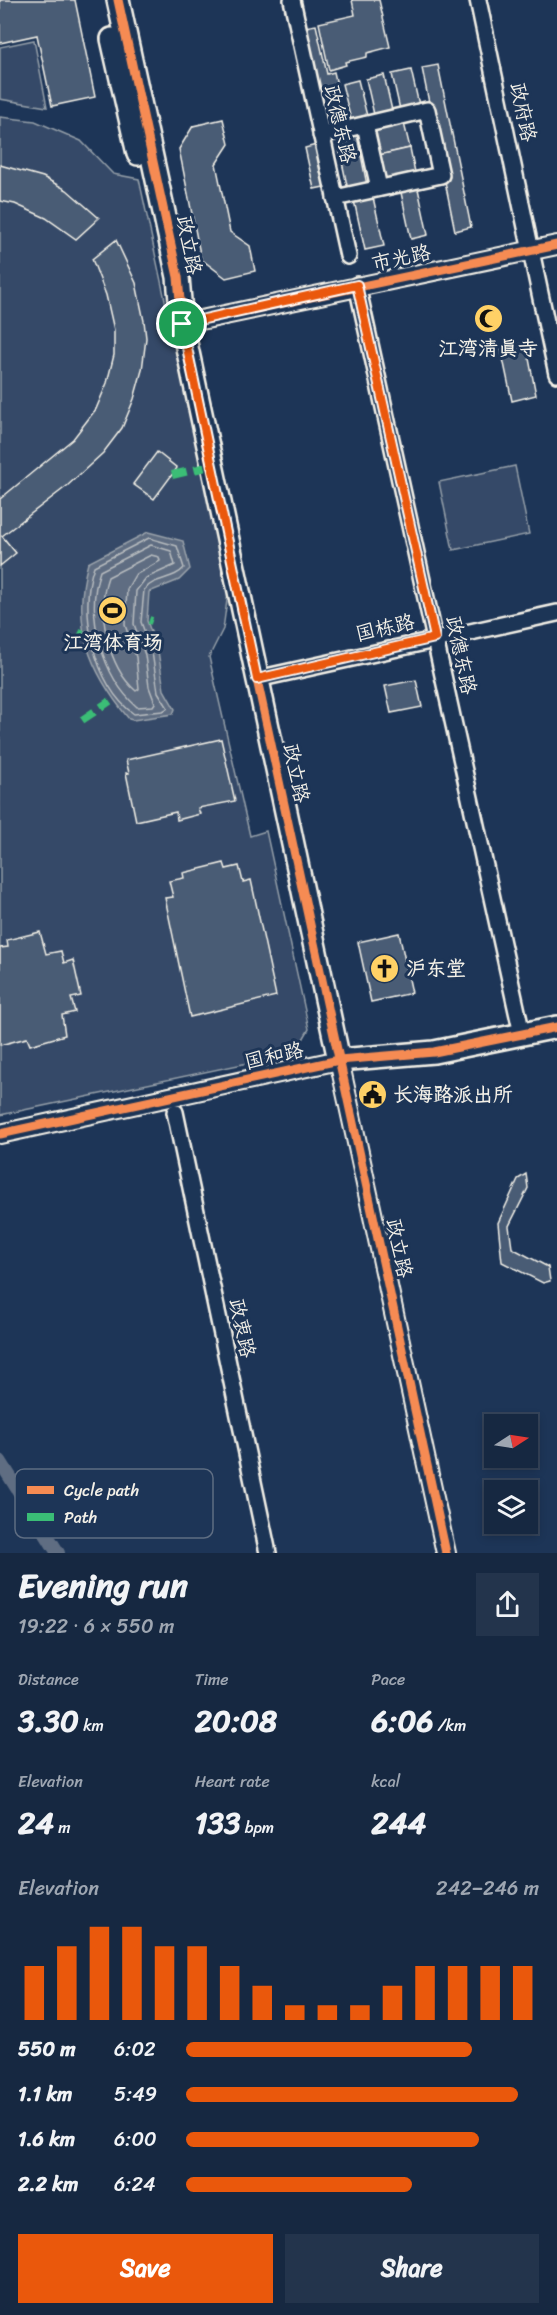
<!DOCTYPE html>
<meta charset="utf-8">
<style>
:root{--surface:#162841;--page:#23344c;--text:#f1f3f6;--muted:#9ea6b1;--line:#35445a;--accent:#ea580c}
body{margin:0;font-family:Sriracha,"LXGW WenKai TC",sans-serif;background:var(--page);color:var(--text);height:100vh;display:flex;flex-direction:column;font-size:22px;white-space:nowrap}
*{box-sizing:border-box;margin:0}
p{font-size:20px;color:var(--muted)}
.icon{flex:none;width:33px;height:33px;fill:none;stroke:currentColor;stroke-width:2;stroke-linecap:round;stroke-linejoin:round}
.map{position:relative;height:1553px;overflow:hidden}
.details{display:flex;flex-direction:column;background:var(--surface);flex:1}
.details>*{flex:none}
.needle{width:39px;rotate:78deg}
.fabs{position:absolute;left:484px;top:1414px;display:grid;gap:12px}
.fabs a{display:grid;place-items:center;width:54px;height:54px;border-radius:0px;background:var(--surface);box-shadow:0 3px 9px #0003,0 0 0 2px var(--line);font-size:30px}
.pin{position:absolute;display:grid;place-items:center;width:51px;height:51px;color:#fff;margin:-26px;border:3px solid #fff;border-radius:50%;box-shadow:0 2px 6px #0007}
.round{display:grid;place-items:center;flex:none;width:63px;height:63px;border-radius:0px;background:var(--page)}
.summary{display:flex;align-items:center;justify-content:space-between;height:102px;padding:0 18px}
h1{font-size:33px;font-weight:700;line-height:45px}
.stats{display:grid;grid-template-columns:repeat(3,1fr);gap:9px;height:102px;padding:6px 18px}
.stats div{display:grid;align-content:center}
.stats b{font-size:30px;font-weight:700}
.stats small{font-size:16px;font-weight:400}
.stats p{font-size:16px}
.chart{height:168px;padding:12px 18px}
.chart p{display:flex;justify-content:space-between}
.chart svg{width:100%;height:108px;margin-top:6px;stroke:var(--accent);stroke-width:6}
.cta{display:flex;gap:12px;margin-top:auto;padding:12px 18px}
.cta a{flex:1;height:69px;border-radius:0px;background:var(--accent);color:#fff;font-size:24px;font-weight:700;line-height:69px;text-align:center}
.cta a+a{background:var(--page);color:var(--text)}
ul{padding:0 18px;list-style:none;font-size:20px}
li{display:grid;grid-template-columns:96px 72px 1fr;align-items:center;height:45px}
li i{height:15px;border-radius:8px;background:var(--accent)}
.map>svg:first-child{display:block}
.green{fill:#354a67;stroke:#949ea8;stroke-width:1.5}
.water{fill:#5e6d82;stroke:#9aa2ab;stroke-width:1.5}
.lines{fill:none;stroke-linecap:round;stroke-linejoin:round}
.shore{stroke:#b8bcbf;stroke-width:1.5}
.canal{stroke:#5e6d82;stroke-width:14}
.building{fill:#485b74;stroke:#f4f1e8;stroke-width:1.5}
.minor-casing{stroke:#f4f1e8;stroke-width:20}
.tertiary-casing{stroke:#f4f1e8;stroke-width:22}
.secondary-casing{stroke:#f4f1e8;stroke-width:26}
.minor{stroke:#1d3557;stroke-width:15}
.tertiary{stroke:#1d3557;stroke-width:18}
.secondary{stroke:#1d3557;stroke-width:21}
.quiet{stroke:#3abd76;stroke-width:8;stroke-dasharray:15 8;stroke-linecap:butt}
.cycleway-casing{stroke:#1d3557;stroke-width:13}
.cycleway{stroke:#f68b52;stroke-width:9}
.route-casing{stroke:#fff;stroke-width:12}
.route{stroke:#ea580c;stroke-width:8}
.labels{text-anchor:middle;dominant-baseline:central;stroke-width:6;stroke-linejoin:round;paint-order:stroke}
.street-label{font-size:20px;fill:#f4f1e8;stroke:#1d3557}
.poi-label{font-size:20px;font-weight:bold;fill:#f4f1e8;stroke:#1d3557}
.key{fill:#1d3557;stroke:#5e6d82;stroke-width:1.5}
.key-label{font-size:16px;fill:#f4f1e8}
</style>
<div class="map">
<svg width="557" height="1553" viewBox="0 0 557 1553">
<rect width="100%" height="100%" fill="#1d3557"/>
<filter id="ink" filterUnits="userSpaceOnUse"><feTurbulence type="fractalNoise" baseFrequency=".0167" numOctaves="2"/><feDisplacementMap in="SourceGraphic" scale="12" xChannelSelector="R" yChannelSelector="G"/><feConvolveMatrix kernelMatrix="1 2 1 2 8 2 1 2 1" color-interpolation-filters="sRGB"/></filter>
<g filter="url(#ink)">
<g class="green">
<path d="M34,40L47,107L0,99V47Z"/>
<path d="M0,117L35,121L81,141L113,174L139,179L228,593L223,629L209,657L250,836L266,831L309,1029L295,1053L0,1115Z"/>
<path d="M515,466L529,534L453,550L439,482Z"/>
</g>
<path class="water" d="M148,532L183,541L190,569L179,580L149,592L147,621L158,651L164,690L175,709L173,714L133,720L129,719C89,670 71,626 88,563Z"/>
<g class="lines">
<g class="shore">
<path d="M149,538L177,546L184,568C174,580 154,577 144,590L141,622L152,652L158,692L168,708L163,711L134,714C94,686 78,611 94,566Z"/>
<path d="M151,545L171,551L175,565L146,578L136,591L134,624L145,655L149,687L155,703L153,706L137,707C102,676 85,615 100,571Z"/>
<path d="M151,555L159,557L160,561L135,575L127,589L125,625L136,657L139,689L136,691C108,667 96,611 108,577Z"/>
</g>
<path class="canal" d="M0,1461L58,1553"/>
</g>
<g class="building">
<path d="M0,0H75L95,97L52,106L37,35L0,43Z"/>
<path d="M352,0H379L390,47L367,53V57L345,62L346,65L329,70L319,23L355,15Z"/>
<path d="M316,25L327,74L334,72L337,85L318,90L304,27Z"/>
<path d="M438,65L471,227L455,231L422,68Z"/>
<path d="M411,70L420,109L401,114L392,74Z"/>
<path d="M384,75L393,115L375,119L366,79Z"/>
<path d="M358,80L368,120L352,124L342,84Z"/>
<path d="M223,119L229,144L216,164L230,232L250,246L255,271L226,278L201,259L179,149L193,126Z"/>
<path d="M403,119L410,148L379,155L372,126Z"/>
<path d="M356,130L367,185L348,190L336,134Z"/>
<path d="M320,144L329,186L314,189L305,148Z"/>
<path d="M410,148L416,177L385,184L379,155Z"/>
<path d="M0,165L43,177L67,190L99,218L76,239L46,218L15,204L0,201Z"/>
<path d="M417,184L428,235L411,239L400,188Z"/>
<path d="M372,193L384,246L365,250L353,196Z"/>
<path d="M116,240L136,283L144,321L146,338L142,370L134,399L122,428L103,453L67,486L2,536L16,553L0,566V499L73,439L96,409L107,383L114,355V330L106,295L92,259Z"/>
<path d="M526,343L536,395L512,401L501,349Z"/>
<path d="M157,452L177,468L154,499L133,484Z"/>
<path d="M416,680L422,707L391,713L385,686Z"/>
<path d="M221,739L235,801L198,808L200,814L177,820L176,812L136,821L126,773H129L126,760Z"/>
<path d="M224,863L226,869L239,866L243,882L251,880L276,996L190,1017L165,898L173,897L169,881L184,878L183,873Z"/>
<path d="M40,932L46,954L61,951L64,963L73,960L81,996L71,998L75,1012L62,1015L65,1035L30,1045L27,1038L0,1045V948L8,947L7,940Z"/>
<path d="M399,933L412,993L371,1002L358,942Z"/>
<path d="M526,1174L528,1188L509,1226L512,1248L548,1267L550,1281L543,1283L502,1262L498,1223L518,1179Z"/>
</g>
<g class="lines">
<defs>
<g id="minor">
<path d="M292,0L348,256"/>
<path d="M478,0L557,374"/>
<path d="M365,125L379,188"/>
<path d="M321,135L427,110L441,175L335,198"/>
<path d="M357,285L522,1034"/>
<path d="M257,679L557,613"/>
<path d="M175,1112L268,1553"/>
</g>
<g id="tertiary">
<path d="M182,324L557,245"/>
<path d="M0,1134L339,1060L446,1553"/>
</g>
<g id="secondary">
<path d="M118,0L178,277L182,324L339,1060L434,1052L557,1027"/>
<path d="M112,39L138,154"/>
</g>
</defs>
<use href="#minor" class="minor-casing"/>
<use href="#tertiary" class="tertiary-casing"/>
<use href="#secondary" class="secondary-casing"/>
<use href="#minor" class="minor"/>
<use href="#tertiary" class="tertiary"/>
<use href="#secondary" class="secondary"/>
<g class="quiet">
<path d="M172,475L211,466"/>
<path d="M149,620L152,621"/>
<path d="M79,632L83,634"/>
<path d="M82,720L110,701"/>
</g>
<defs>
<g id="cycleway">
<path d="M118,0L178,277L182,324L208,453L446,1553"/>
<path d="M182,324L557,245"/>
<path d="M0,1134L339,1060L434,1052L557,1027"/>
</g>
</defs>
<use href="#cycleway" class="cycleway-casing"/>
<use href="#cycleway" class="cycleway"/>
</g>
</g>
<g class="lines" filter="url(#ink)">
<defs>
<path id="route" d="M357,285L435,638L257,679L182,324Z"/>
</defs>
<use href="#route" class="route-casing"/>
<use href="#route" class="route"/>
</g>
<defs>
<symbol id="mosque-disc" viewBox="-11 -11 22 22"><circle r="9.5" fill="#ffd166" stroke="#1d3557"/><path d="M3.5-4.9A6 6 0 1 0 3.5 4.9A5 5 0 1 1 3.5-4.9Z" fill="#111"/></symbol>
<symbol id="stadium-disc" viewBox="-11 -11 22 22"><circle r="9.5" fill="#ffd166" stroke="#1d3557"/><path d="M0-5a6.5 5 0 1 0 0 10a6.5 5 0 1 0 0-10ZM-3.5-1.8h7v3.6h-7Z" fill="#111"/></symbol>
<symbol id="church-disc" viewBox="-11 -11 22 22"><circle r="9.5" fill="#ffd166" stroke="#1d3557"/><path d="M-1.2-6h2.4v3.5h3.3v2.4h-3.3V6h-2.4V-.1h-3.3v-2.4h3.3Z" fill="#111"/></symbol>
<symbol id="civic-disc" viewBox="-11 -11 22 22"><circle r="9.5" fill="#ffd166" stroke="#1d3557"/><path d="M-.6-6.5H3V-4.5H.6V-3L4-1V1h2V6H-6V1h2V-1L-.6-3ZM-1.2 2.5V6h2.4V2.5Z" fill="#111"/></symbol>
</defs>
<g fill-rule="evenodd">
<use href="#mosque-disc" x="472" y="302" width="33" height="33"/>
<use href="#stadium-disc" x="96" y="594" width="33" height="33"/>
<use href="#church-disc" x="368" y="952" width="33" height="33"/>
<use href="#civic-disc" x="356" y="1078" width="33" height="33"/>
</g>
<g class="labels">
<g class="street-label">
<text transform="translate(523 112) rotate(78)">政府路</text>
<text transform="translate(340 124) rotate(77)">政德东路</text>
<text transform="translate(189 245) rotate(79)">政立路</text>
<text transform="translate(401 258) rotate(-12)">市光路</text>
<text transform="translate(385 628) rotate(-13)">国栋路</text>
<text transform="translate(461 655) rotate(78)">政德东路</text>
<text transform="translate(296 773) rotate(78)">政立路</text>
<text transform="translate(274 1056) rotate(-13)">国和路</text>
<text transform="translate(399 1248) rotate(78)">政立路</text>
<text transform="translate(242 1328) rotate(78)">政衷路</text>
</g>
<g class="poi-label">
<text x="488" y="348">江湾清真寺</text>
<text x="113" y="642">江湾体育场</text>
<text x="406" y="968" text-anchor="start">沪东堂</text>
<text x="393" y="1094" text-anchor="start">长海路派出所</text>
</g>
</g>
<rect x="15" y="1469" width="198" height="69" rx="9" class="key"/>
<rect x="27" y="1486" width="27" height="8" fill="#f68b52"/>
<rect x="27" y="1513" width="27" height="8" fill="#3abd76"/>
<g class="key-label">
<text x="64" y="1496">Cycle path</text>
<text x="64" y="1523">Path</text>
</g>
</svg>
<div class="fabs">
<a><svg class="needle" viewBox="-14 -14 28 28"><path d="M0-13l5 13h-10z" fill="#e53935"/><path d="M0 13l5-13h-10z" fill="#9ea6b1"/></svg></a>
<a><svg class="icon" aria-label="layers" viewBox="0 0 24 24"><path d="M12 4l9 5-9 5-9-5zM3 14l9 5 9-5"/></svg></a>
</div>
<div class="pin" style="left:182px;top:324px;background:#1e9e55"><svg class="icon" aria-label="arrive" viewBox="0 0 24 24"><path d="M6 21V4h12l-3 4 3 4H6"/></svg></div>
</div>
<section class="details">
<div class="summary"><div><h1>Evening run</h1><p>19:22 · 6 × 550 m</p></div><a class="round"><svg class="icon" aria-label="share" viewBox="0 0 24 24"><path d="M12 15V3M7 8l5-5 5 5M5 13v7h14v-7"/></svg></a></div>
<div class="stats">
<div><p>Distance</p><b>3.30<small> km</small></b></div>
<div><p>Time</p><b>20:08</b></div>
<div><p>Pace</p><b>6:06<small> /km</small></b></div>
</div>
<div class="stats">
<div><p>Elevation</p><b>24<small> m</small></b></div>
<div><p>Heart rate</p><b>133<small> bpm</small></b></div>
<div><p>kcal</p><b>244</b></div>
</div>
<div class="chart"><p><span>Elevation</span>242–246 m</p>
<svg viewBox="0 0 160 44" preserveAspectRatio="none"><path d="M5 44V22M15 44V14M25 44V6M35 44V6M45 44V14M55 44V14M65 44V22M75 44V30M85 44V38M95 44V38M105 44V38M115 44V30M125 44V22M135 44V22M145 44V22M155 44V22"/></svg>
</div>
<ul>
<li><b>550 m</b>6:02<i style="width:81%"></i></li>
<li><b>1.1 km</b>5:49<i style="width:94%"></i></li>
<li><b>1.6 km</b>6:00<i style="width:83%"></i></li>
<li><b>2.2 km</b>6:24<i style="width:64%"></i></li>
</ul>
<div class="cta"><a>Save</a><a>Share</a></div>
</section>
